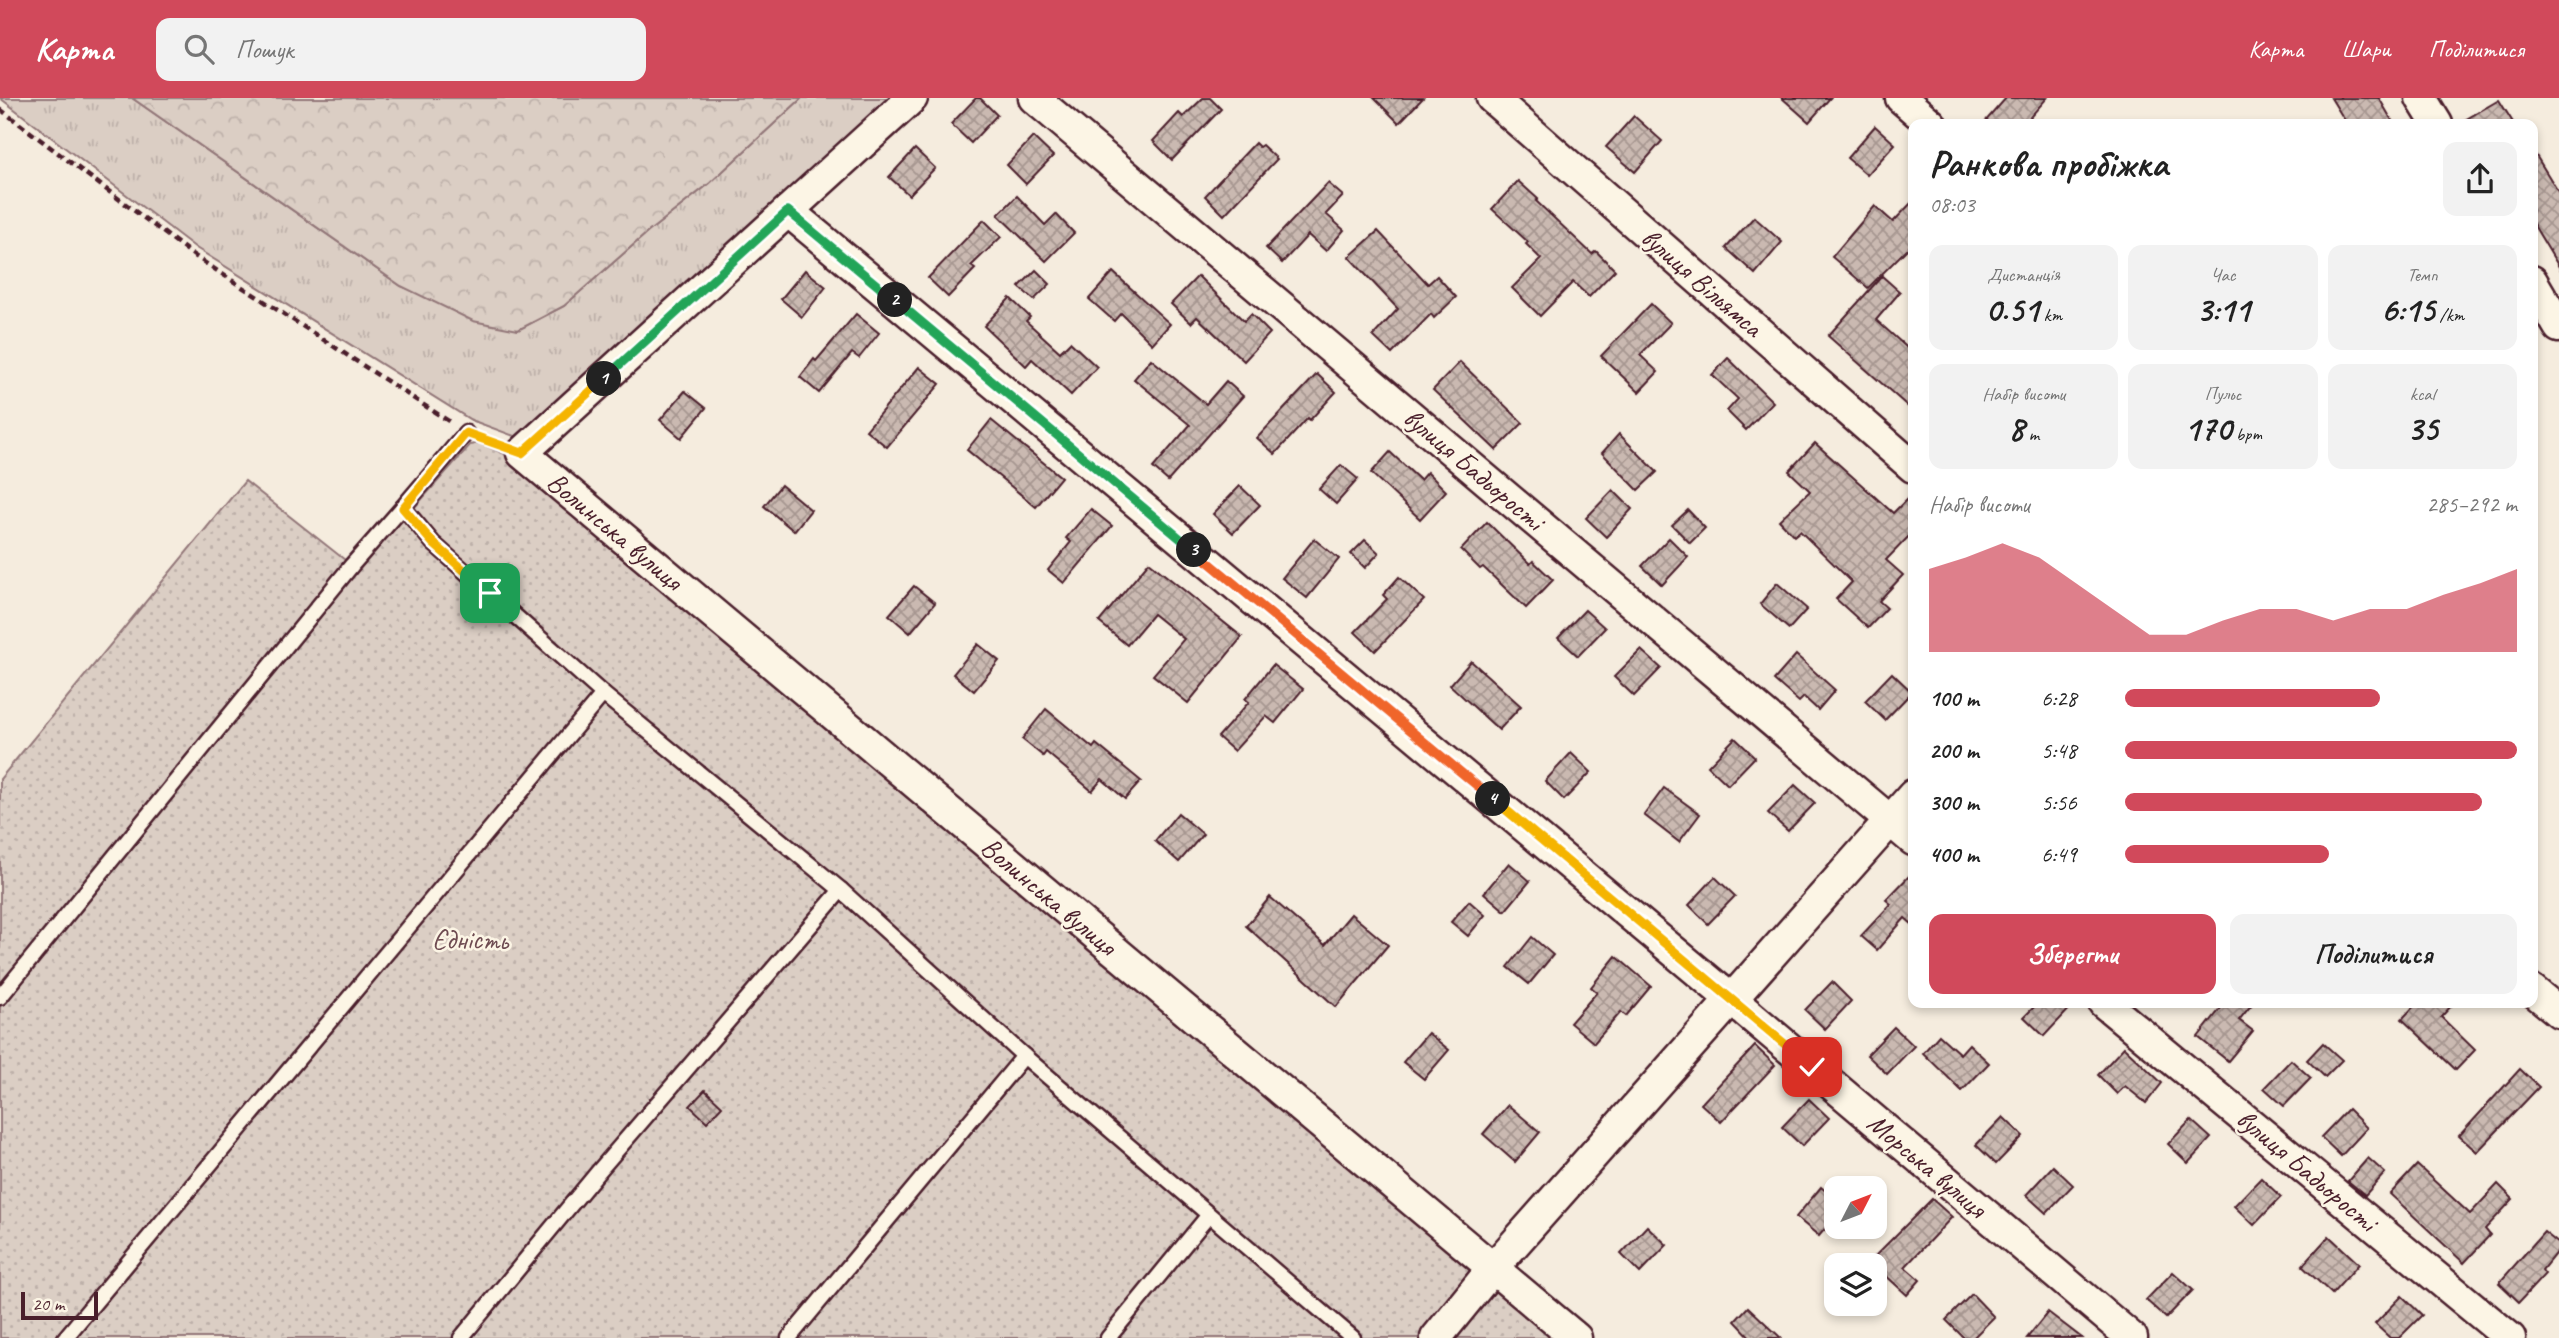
<!DOCTYPE html>
<html lang="uk">
<meta charset="utf-8">
<style>
:root{--surface:#fff;--page:#f2f2f2;--text:#222;--muted:#767676;--accent:#d1495b}
body{margin:0;font-family:Caveat,sans-serif;background:var(--page);color:var(--text);height:100vh;display:flex;flex-direction:column;font-size:26px;white-space:nowrap}
*{box-sizing:border-box;margin:0}
p{font-size:23px;color:var(--muted)}
.icon{flex:none;width:38px;height:38px;fill:none;stroke:currentColor;stroke-width:2;stroke-linecap:round;stroke-linejoin:round}
.map{position:relative;flex:1;overflow:hidden}
.side{position:absolute;left:1908px;top:21px;width:630px;height:889px;display:flex;flex-direction:column;background:var(--surface);border-radius:14px;box-shadow:0 4px 10px #0003}
.side>*{flex:none}
.needle{width:46px;rotate:48deg}
.controls{position:absolute;left:1824px;top:1078px;display:grid;gap:14px}
.controls a{display:grid;place-items:center;width:63px;height:63px;border-radius:14px;background:var(--surface);box-shadow:0 4px 10px #0003;font-size:35px}
.scale{position:absolute;left:21px;bottom:18px;width:77px;box-sizing:border-box;padding-left:7px;border:4px solid #4a1f2b;border-top:0;font-size:19px;line-height:24px;white-space:nowrap;color:#4a1f2b;-webkit-text-stroke:5px #fcf5e5;paint-order:stroke}
.pin{position:absolute;display:grid;place-items:center;width:60px;height:60px;color:#fff;margin:-30px;border-radius:14px;box-shadow:0 4px 10px #0006}
.km{position:absolute;width:35px;height:35px;margin:-18px;border-radius:50%;background:#222;color:#fff;font-size:19px;line-height:35px;text-align:center}
.round{display:grid;place-items:center;flex:none;width:74px;height:74px;border-radius:14px;background:var(--page)}
.headline{display:flex;align-items:center;justify-content:space-between;height:119px;padding:0 21px}
h1{font-size:38px;font-weight:800;line-height:52px}
.metrics{display:grid;grid-template-columns:repeat(3,1fr);gap:10px;height:119px;padding:7px 21px}
.metrics div{display:grid;align-content:center;border-radius:14px;background:var(--page);text-align:center}
.metrics b{font-size:35px;font-weight:800}
.metrics small{font-size:19px;font-weight:400}
.metrics p{font-size:19px}
.chart{height:196px;padding:14px 21px}
.chart p{display:flex;justify-content:space-between}
.chart svg{width:100%;height:126px;margin-top:7px;fill:var(--accent);opacity:.7}
.button{display:flex;gap:14px;margin-top:auto;padding:14px 21px}
.button a{flex:1;height:80px;border-radius:14px;background:var(--accent);color:#fff;font-size:28px;font-weight:800;line-height:80px;text-align:center}
.button a+a{background:var(--page);color:var(--text)}
ul{padding:0 21px;list-style:none;font-size:23px}
li{display:grid;grid-template-columns:112px 84px 1fr;align-items:center;height:52px}
li i{height:18px;border-radius:9px;background:var(--accent)}
header{display:flex;align-items:center;gap:42px;box-sizing:border-box;height:98px;padding:0 35px;background:var(--accent);color:#fff}
header strong{font-size:33px}
nav{display:flex;gap:38px;margin-inline-start:auto;font-size:24px}
.search{width:490px;height:63px;background:var(--page);display:flex;align-items:center;gap:18px;box-sizing:border-box;padding:0 24px;border-radius:14px;color:var(--muted);font-size:26px}
.map>svg:first-child{display:block}
.grass{fill:url(#grass-tufts);stroke:#927678;stroke-width:2}
.forest{fill:url(#forest-crowns);stroke:#927678;stroke-width:2}
.park{fill:url(#park-dots);stroke:#927678;stroke-width:2}
.building{fill:url(#building-cross-hatch);stroke:#4a1f2b;stroke-width:2}
.lines{fill:none;stroke-linecap:round;stroke-linejoin:round}
.service-casing{stroke:#4a1f2b;stroke-width:19}
.minor-casing{stroke:#4a1f2b;stroke-width:35}
.path{stroke:#4a1f2b;stroke-width:4.5;stroke-dasharray:7 5;stroke-linecap:butt}
.service{stroke:#fcf5e5;stroke-width:14}
.minor{stroke:#fcf5e5;stroke-width:30}
.split-1-casing{stroke:#fff;stroke-width:14}
.split-2-casing{stroke:#fff;stroke-width:14}
.split-3-casing{stroke:#fff;stroke-width:14}
.split-4-casing{stroke:#fff;stroke-width:14}
.split-5-casing{stroke:#fff;stroke-width:14}
.split-1{stroke:#f5b400;stroke-width:9}
.split-2{stroke:#22a559;stroke-width:9}
.split-3{stroke:#22a559;stroke-width:9}
.split-4{stroke:#f0652b;stroke-width:9}
.split-5{stroke:#f5b400;stroke-width:9}
.labels{text-anchor:middle;dominant-baseline:central;stroke-width:5;stroke-linejoin:round;paint-order:stroke}
.street-label{font-size:28px;fill:#4a1f2b;stroke:#fcf5e5}
.park-label{font-size:28px;fill:#6e4b51;stroke:#fcf5e5}
</style>
<header>
<strong>Карта</strong>
<div class="search"><svg class="icon" aria-label="search" viewBox="0 0 24 24"><circle cx="10" cy="10" r="6"/><path d="M15 15l6 6"/></svg>Пошук</div>
<nav><a>Карта</a><a>Шари</a><a>Поділитися</a></nav>
</header>
<div class="map">
<svg width="2559" height="1240" viewBox="0 0 2559 1240">
<defs>
<pattern id="grass-tufts" width="24" height="20" patternUnits="userSpaceOnUse" patternTransform="scale(1.75)"><rect width="24" height="20" fill="#dbcec4"/><path d="M3 7l-1-3M5 7V3M7 7l1-3M15 17l-1-3M17 17v-4M19 17l1-3" fill="none" stroke="#bdb0a9"/></pattern>
<pattern id="forest-crowns" width="20" height="18" patternUnits="userSpaceOnUse" patternTransform="scale(1.75)"><rect width="20" height="18" fill="#dbcec4"/><path d="M2 6a3 3 0 1 1 6 0M12 15a3 3 0 1 1 6 0" fill="none" stroke="#bdb0a9"/></pattern>
<pattern id="park-dots" width="8" height="8" patternUnits="userSpaceOnUse" patternTransform="scale(1.75)"><rect width="8" height="8" fill="#dbcec4"/><path d="M2 2h.1M6 6h.1" fill="none" stroke="#bdb0a9" stroke-width="1.8" stroke-linecap="round"/></pattern>
<pattern id="building-cross-hatch" width="8" height="8" patternUnits="userSpaceOnUse" patternTransform="scale(1.75)"><rect width="8" height="8" fill="#cab9b1"/><path d="M0 0l8 8M0 8l8-8" fill="none" stroke="#a69690"/></pattern>
</defs>
<rect width="100%" height="100%" fill="#f5ecde"/>
<filter id="ink" filterUnits="userSpaceOnUse"><feTurbulence type="fractalNoise" baseFrequency=".0143" numOctaves="2"/><feDisplacementMap in="SourceGraphic" scale="14" xChannelSelector="R" yChannelSelector="G"/><feConvolveMatrix kernelMatrix="1 2 1 2 8 2 1 2 1" color-interpolation-filters="sRGB"/></filter>
<g filter="url(#ink)">
<path class="grass" d="M0,0H132L401,188L518,232L564,208L648,134L710,85L802,0H899L522,341L471,322L196,150Z"/>
<path class="forest" d="M132,0H802L710,85L648,134L564,208L518,232L473,223L401,188Z"/>
<path class="park" d="M479,345L519,362L1565,1240H0V681L245,383L345,462L401,399L414,410L470,347Z"/>
<g class="building">
<path d="M976,0H980L997,17L971,45L951,26Z"/>
<path d="M1203,0H1210L1221,11L1172,62L1153,43L1179,15L1183,19Z"/>
<path d="M1374,0H1423L1399,25Z"/>
<path d="M1782,0H1830L1809,24Z"/>
<path d="M2006,0H2047L2024,26H1983Z"/>
<path d="M2331,0H2379L2394,26H2347Z"/>
<path d="M2499,2L2514,26H2458Z"/>
<path d="M1634,18L1662,43L1635,74L1606,49Z"/>
<path d="M1875,28L1895,46L1867,77L1847,60Z"/>
<path d="M1033,39L1053,58L1026,86L1007,67Z"/>
<path d="M1255,45L1259,49L1262,47L1277,61L1224,117L1205,98Z"/>
<path d="M915,51L935,70L909,97L889,79Z"/>
<path d="M2532,51L2559,95V169L2532,124Z"/>
<path d="M1518,83L1538,101L1536,103L1592,156L1596,153L1615,172L1589,199L1573,184L1540,218L1512,190L1541,161L1526,146L1528,144L1492,111Z"/>
<path d="M1328,85L1343,98L1326,116L1344,132L1326,153L1308,137L1282,165L1266,150Z"/>
<path d="M1017,98L1045,127L1056,116L1074,135L1046,163L998,117Z"/>
<path d="M1913,103V145L1868,190L1832,159L1875,108L1893,124Z"/>
<path d="M1754,119L1782,144L1755,176L1726,150Z"/>
<path d="M984,122L1001,139L971,168L975,171L948,199L928,180Z"/>
<path d="M1378,133L1428,186L1437,178L1456,199L1434,220L1431,216L1392,256L1373,238L1398,211L1349,159Z"/>
<path d="M805,172L826,189L802,219L781,201Z"/>
<path d="M1036,172L1050,186L1034,202L1019,189Z"/>
<path d="M1113,174L1170,226L1152,246L1121,215L1114,223L1089,201Z"/>
<path d="M1198,178L1244,223L1251,216L1270,235L1244,263L1197,219L1191,225L1171,206Z"/>
<path d="M1882,178L1900,194L1876,222L1913,255V313L1828,238Z"/>
<path d="M1010,200L1030,219L1026,223L1060,254L1070,244L1097,269L1071,297L1032,261L1026,268L984,228Z"/>
<path d="M1651,206L1671,225L1640,257L1658,274L1639,294L1601,258Z"/>
<path d="M856,216L879,235L859,260L852,255L819,295L800,279L814,261L816,263Z"/>
<path d="M1728,260L1773,304L1746,332L1727,313L1738,301L1712,277Z"/>
<path d="M1151,261L1206,306L1226,283L1243,298L1168,383L1153,370L1190,327L1134,281Z"/>
<path d="M1460,264L1523,325L1496,352L1433,292Z"/>
<path d="M919,269L940,286L887,349L866,332Z"/>
<path d="M1317,276L1336,294L1310,322L1308,320L1275,356L1257,340Z"/>
<path d="M685,293L706,310L681,340L660,322Z"/>
<path d="M991,322L1061,379L1036,409L967,352Z"/>
<path d="M1619,336L1657,374L1638,392L1602,355Z"/>
<path d="M1815,345L1893,415L1913,395V434L1886,462L1903,477L1879,503L1887,510L1868,530L1836,501L1852,484L1800,433L1794,438L1779,422L1810,393L1789,373Z"/>
<path d="M1390,354L1420,382L1427,374L1446,393L1420,421L1371,375Z"/>
<path d="M1341,367L1358,381L1336,406L1319,391Z"/>
<path d="M781,387L811,412L794,433L764,408Z"/>
<path d="M1240,388L1260,407L1233,435L1213,416Z"/>
<path d="M1613,392L1632,411L1606,439L1586,420Z"/>
<path d="M1091,411L1112,428L1064,485L1048,472L1071,444L1066,440Z"/>
<path d="M1688,412L1705,430L1690,445L1672,427Z"/>
<path d="M1487,424L1530,466L1533,463L1553,482L1526,510L1483,469L1480,471L1461,452Z"/>
<path d="M1669,440L1688,459L1662,487L1642,468Z"/>
<path d="M1314,441L1339,461L1307,500L1282,480Z"/>
<path d="M1365,442L1379,455L1365,470L1351,456Z"/>
<path d="M1149,464L1242,539L1188,605L1153,577L1184,541L1153,516L1127,547L1099,524Z"/>
<path d="M1399,479L1424,502L1375,553L1355,534L1387,501L1383,497Z"/>
<path d="M1777,485L1807,511L1789,531L1760,506Z"/>
<path d="M914,488L935,505L910,535L889,517Z"/>
<path d="M1585,512L1605,530L1578,558L1558,540Z"/>
<path d="M978,546L999,563L974,593L953,576Z"/>
<path d="M1641,552L1661,570L1634,598L1614,579Z"/>
<path d="M1796,557L1835,592L1818,612L1804,599L1799,604L1774,582Z"/>
<path d="M1471,563L1521,608L1499,632L1450,587Z"/>
<path d="M1273,567L1303,591L1275,625L1266,618L1234,653L1218,639L1249,604L1245,601Z"/>
<path d="M1892,575L1912,594L1885,622L1865,603Z"/>
<path d="M1046,611L1093,650L1096,646L1141,683L1125,701L1102,681L1092,693L1046,654L1043,658L1022,641Z"/>
<path d="M1735,640L1755,659L1728,687L1708,668Z"/>
<path d="M1571,655L1591,674L1564,702L1545,683Z"/>
<path d="M1795,687L1815,705L1788,733L1768,715Z"/>
<path d="M1664,690L1700,716L1679,744L1644,717Z"/>
<path d="M1178,715L1203,736L1179,764L1155,743Z"/>
<path d="M1509,765L1530,783L1505,813L1484,795Z"/>
<path d="M1913,774V827L1905,820L1877,852L1861,838L1891,806L1886,802Z"/>
<path d="M1715,779L1735,798L1708,826L1689,807Z"/>
<path d="M1270,799L1325,847L1351,816L1388,847L1336,909L1246,828Z"/>
<path d="M1469,803L1485,817L1468,838L1451,824Z"/>
<path d="M1532,839L1553,857L1529,886L1508,869Z"/>
<path d="M1616,858L1651,888L1626,918L1621,914L1594,945L1570,925L1597,894L1591,889Z"/>
<path d="M1832,884L1851,903L1825,931L1805,912Z"/>
<path d="M2038,905H2075L2044,938L2024,919Z"/>
<path d="M2225,905H2253L2239,922L2253,933L2228,963L2198,939Z"/>
<path d="M2417,905H2454L2441,919L2475,952L2456,972L2402,921Z"/>
<path d="M1894,929L1914,948L1887,976L1867,957Z"/>
<path d="M1428,935L1449,952L1424,981L1403,964Z"/>
<path d="M1939,937L1960,956L1969,946L1989,965L1962,993L1923,955Z"/>
<path d="M2323,945L2342,962L2325,979L2307,962Z"/>
<path d="M1755,948L1775,967L1721,1024L1701,1006Z"/>
<path d="M2124,949L2162,985L2146,1005L2125,988L2117,996L2098,977Z"/>
<path d="M2291,962L2311,980L2284,1008L2264,990Z"/>
<path d="M2520,971L2539,989L2477,1054L2459,1038Z"/>
<path d="M705,992L722,1008L707,1024L690,1008Z"/>
<path d="M1809,1001L1829,1020L1802,1048L1782,1029Z"/>
<path d="M1508,1007L1540,1034L1515,1064L1483,1036Z"/>
<path d="M2348,1011L2367,1030L2341,1058L2321,1039Z"/>
<path d="M2003,1019L2023,1038L1996,1066L1976,1047Z"/>
<path d="M2191,1022L2211,1040L2188,1065L2168,1046Z"/>
<path d="M2368,1060L2385,1075L2365,1097L2348,1083Z"/>
<path d="M2417,1067L2470,1116L2498,1086L2513,1101L2485,1131L2490,1137L2464,1165L2390,1096Z"/>
<path d="M2053,1068L2073,1087L2046,1115L2026,1097Z"/>
<path d="M2261,1080L2281,1099L2254,1127L2234,1108Z"/>
<path d="M1821,1089L1836,1102V1118L1819,1138L1796,1119Z"/>
<path d="M1932,1101L1952,1119L1905,1169L1920,1182L1907,1197L1870,1163Z"/>
<path d="M1647,1128L1667,1147L1640,1175L1621,1156Z"/>
<path d="M2544,1134L2559,1146V1151L2542,1172L2545,1176L2519,1204L2499,1185Z"/>
<path d="M2329,1138L2359,1166L2332,1196L2302,1168Z"/>
<path d="M2173,1174L2193,1192L2166,1220L2146,1202Z"/>
<path d="M1972,1196L1994,1219L1973,1240H1964L1946,1222Z"/>
<path d="M2402,1198L2422,1217L2399,1240H2390L2375,1226Z"/>
<path d="M1748,1209L1781,1240H1751L1735,1223Z"/>
<path d="M2048,1214L2082,1240H2027Z"/>
</g>
<g class="lines">
<defs>
<g id="service">
<path d="M466,335L403,409L433,445L603,596L841,792L1024,958L1353,1240"/>
<path d="M0,899L352,467L403,409"/>
<path d="M65,1240L603,596"/>
<path d="M461,1240L598,1074L841,792"/>
<path d="M789,1240L1024,958"/>
<path d="M1108,1240L1208,1118"/>
</g>
<g id="minor">
<path d="M912,0L522,355L1576,1240"/>
<path d="M1034,0L1913,742"/>
<path d="M1492,0L1913,369"/>
<path d="M1901,0L1931,26"/>
<path d="M2421,0L2437,26"/>
<path d="M788,113L1732,902L2132,1240"/>
<path d="M2532,183L2559,229"/>
<path d="M2532,892L2559,914"/>
<path d="M2104,905L2510,1240"/>
<path d="M1436,1240L1493,1170L1913,697"/>
</g>
</defs>
<use href="#service" class="service-casing"/>
<use href="#minor" class="minor-casing"/>
<path class="path" d="M0,11L193,157L450,324"/>
<use href="#service" class="service"/>
<use href="#minor" class="minor"/>
</g>
</g>
<g class="lines" filter="url(#ink)">
<defs>
<path id="split-1" d="M490,495L433,445L403,410L466,335L522,355L604,281"/>
<path id="split-2" d="M604,281L788,113L895,202"/>
<path id="split-3" d="M895,202L1194,452"/>
<path id="split-4" d="M1194,452L1493,701"/>
<path id="split-5" d="M1493,701L1812,969"/>
</defs>
<use href="#split-1" class="split-1-casing"/>
<use href="#split-2" class="split-2-casing"/>
<use href="#split-3" class="split-3-casing"/>
<use href="#split-4" class="split-4-casing"/>
<use href="#split-5" class="split-5-casing"/>
<use href="#split-1" class="split-1"/>
<use href="#split-2" class="split-2"/>
<use href="#split-3" class="split-3"/>
<use href="#split-4" class="split-4"/>
<use href="#split-5" class="split-5"/>
</g>
<g class="labels">
<g class="street-label">
<text transform="translate(1702 184) rotate(41)">вулиця Вільямса</text>
<text transform="translate(1474 371) rotate(40)">вулиця Бадьорості</text>
<text transform="translate(615 433) rotate(40)">Волинська вулиця</text>
<text transform="translate(1049 798) rotate(40)">Волинська вулиця</text>
<text transform="translate(1927 1067) rotate(40)">Морська вулиця</text>
<text transform="translate(2307 1072) rotate(40)">вулиця Бадьорості</text>
</g>
<g class="park-label">
<text x="470" y="841">Єдність</text>
</g>
</g>
</svg>
<div class="controls">
<a><svg class="needle" viewBox="-14 -14 28 28"><path d="M0-13l5 13h-10z" fill="#e53935"/><path d="M0 13l5-13h-10z" fill="#767676"/></svg></a>
<a><svg class="icon" aria-label="layers" viewBox="0 0 24 24"><path d="M12 4l9 5-9 5-9-5zM3 14l9 5 9-5"/></svg></a>
</div>
<div class="scale">20 m</div>
<div class="pin" style="left:490px;top:495px;background:#1e9e55"><svg class="icon" aria-label="arrive" viewBox="0 0 24 24"><path d="M6 21V4h12l-3 4 3 4H6"/></svg></div>
<div class="pin" style="left:1812px;top:969px;background:#d93025"><svg class="icon" aria-label="check" viewBox="0 0 24 24"><path d="M5 12l5 5 9-10"/></svg></div>
<b class="km" style="left:604px;top:281px">1</b>
<b class="km" style="left:895px;top:202px">2</b>
<b class="km" style="left:1194px;top:452px">3</b>
<b class="km" style="left:1493px;top:701px">4</b>
<section class="side">
<div class="headline"><div><h1>Ранкова пробіжка</h1><p>08:03</p></div><a class="round"><svg class="icon" aria-label="share" viewBox="0 0 24 24"><path d="M12 15V3M7 8l5-5 5 5M5 13v7h14v-7"/></svg></a></div>
<div class="metrics">
<div><p>Дистанція</p><b>0.51<small> km</small></b></div>
<div><p>Час</p><b>3:11</b></div>
<div><p>Темп</p><b>6:15<small> /km</small></b></div>
</div>
<div class="metrics">
<div><p>Набір висоти</p><b>8<small> m</small></b></div>
<div><p>Пульс</p><b>170<small> bpm</small></b></div>
<div><p>kcal</p><b>35</b></div>
</div>
<div class="chart"><p><span>Набір висоти</span>285–292 m</p>
<svg viewBox="0 0 160 44" preserveAspectRatio="none"><path d="M0 44V15L10 11L20 6L30 11L40 20L50 29L60 38L70 38L80 33L90 29L100 29L110 33L120 29L130 29L140 24L150 20L160 15V44z"/></svg>
</div>
<ul>
<li><b>100 m</b>6:28<i style="width:65%"></i></li>
<li><b>200 m</b>5:48<i style="width:100%"></i></li>
<li><b>300 m</b>5:56<i style="width:91%"></i></li>
<li><b>400 m</b>6:49<i style="width:52%"></i></li>
</ul>
<div class="button"><a>Зберегти</a><a>Поділитися</a></div>
</section>
</div>
